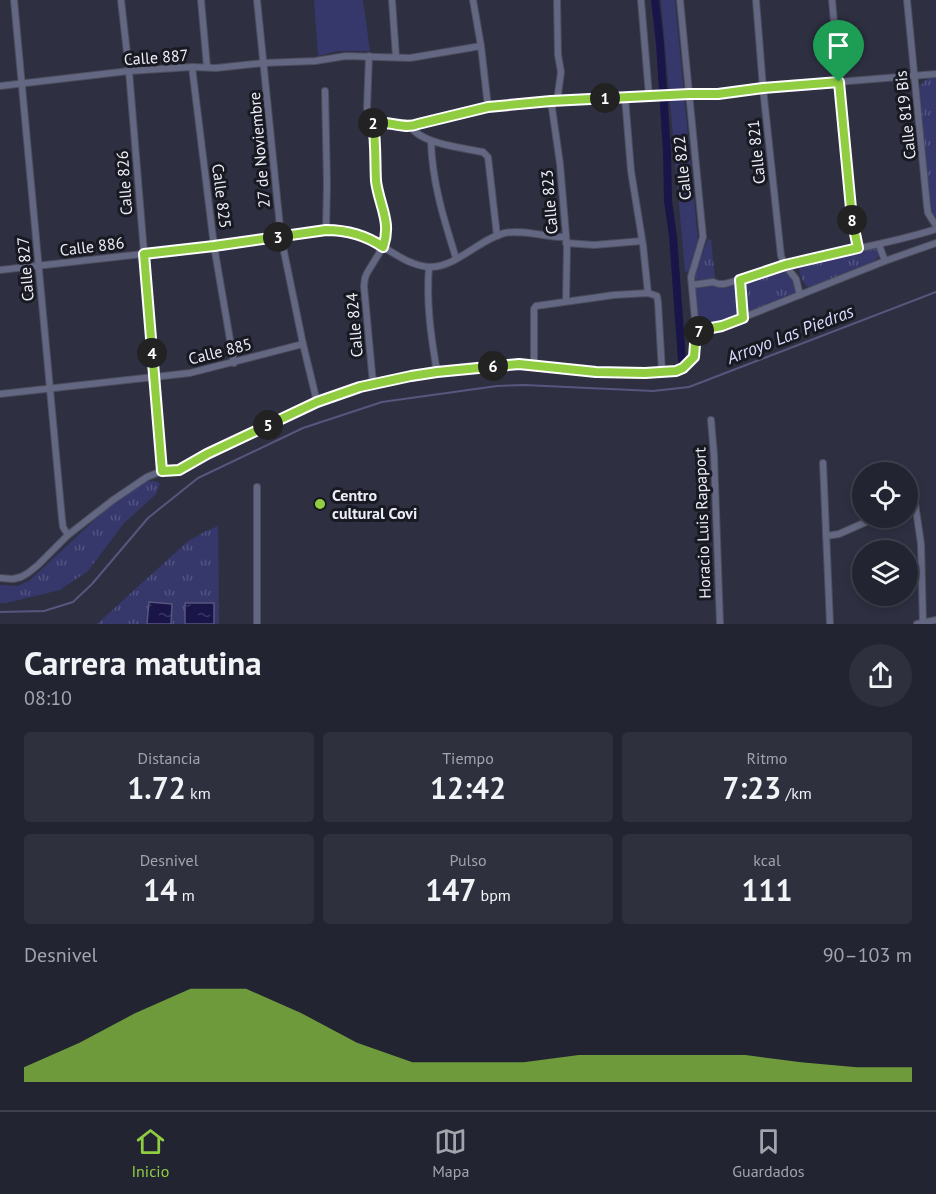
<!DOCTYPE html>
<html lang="es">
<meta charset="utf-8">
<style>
:root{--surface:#222432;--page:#2e303e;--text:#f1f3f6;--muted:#a2a4ac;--line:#3f414d;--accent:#90cd41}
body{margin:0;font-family:"PT Sans",sans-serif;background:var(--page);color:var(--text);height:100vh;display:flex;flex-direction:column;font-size:22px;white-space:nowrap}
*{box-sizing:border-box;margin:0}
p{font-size:20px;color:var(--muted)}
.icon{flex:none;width:33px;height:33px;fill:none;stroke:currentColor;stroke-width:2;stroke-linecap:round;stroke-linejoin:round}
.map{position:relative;height:624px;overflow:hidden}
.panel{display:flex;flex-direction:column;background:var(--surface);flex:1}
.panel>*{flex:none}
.buttons{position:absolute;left:852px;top:462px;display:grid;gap:12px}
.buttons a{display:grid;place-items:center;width:66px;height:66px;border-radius:50%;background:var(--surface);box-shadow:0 3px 9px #0003,0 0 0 2px var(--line);font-size:30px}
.pin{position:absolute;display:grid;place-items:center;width:51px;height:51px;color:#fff;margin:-62px -26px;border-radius:50% 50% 50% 0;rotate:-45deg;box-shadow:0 0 6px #0007}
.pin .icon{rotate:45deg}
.km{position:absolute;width:30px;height:30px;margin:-15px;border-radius:50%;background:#222;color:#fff;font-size:16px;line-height:30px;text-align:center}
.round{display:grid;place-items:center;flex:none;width:63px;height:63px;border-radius:32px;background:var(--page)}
.head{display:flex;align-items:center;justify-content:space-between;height:102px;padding:0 24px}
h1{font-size:33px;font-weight:800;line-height:45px}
.metrics{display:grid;grid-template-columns:repeat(3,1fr);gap:9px;height:102px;padding:6px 24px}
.metrics div{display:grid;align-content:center;border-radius:6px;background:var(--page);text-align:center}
.metrics b{font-size:30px;font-weight:800}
.metrics small{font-size:16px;font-weight:400}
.metrics p{font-size:16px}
.chart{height:168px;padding:12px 24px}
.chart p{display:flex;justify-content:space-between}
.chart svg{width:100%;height:108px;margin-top:6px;fill:var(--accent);opacity:.7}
.tabs{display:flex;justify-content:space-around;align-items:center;height:84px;border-top:2px solid var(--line);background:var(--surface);font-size:16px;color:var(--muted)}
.tabs a{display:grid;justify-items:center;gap:3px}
.tabs .on{color:var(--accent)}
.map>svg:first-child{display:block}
.grass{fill:url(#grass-tufts)}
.green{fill:#36376b}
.water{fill:url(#water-ripples);stroke:#58567d;stroke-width:1.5}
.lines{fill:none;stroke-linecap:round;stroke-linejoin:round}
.stream{stroke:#58567d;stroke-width:2}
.canal{stroke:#191548;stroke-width:8}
.minor-casing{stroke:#4c4e5f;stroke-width:8}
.minor{stroke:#646781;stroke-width:6}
.route-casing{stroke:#fff;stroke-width:12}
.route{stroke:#90cd41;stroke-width:8}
.poi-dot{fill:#90cd41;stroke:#181921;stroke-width:2}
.labels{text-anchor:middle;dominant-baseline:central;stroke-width:6;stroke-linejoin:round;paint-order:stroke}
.street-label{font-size:16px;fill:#ebedf9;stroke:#181921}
.poi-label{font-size:16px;font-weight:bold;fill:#ebedf9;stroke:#181921;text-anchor:start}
.water-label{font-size:18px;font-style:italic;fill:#d7dbff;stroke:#181921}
</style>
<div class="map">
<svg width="936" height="624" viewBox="0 0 936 624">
<defs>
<pattern id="grass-tufts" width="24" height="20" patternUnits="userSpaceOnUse" patternTransform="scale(1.5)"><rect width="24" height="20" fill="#36376b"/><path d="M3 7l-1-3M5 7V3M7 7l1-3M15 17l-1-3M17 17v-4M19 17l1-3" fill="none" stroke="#535481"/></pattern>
<pattern id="water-ripples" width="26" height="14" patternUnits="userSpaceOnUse" patternTransform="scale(1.5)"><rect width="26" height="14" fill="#191548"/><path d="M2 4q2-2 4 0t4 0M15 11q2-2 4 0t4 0" fill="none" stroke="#3b3763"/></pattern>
</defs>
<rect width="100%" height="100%" fill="#2e3042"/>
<g class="grass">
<path d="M936,77V217L932,213L931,207L919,88C924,80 927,78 936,77Z"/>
<path d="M708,239L711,240L715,278L696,280L695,274Z"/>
<path d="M870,248C881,249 883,254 874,261L812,287H808C803,284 799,273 799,267L801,265L817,259Z"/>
<path d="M784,268L795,281L798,293L745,313L742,283Z"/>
<path d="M146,481H153L160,483L156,494L124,523L88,571L60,590L6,603H0V585L17,586L29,581L116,500Z"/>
<path d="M218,526L219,624H97L187,542L206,531Z"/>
</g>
<g class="green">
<path d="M314,0H363L370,51H337L318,56Z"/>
<path d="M661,0H675L698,241L689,271L685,272Z"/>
<path d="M736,283L739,315L705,327L700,326L698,323L695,286L714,285L721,287Z"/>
</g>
<g class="water">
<path d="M149,602L172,604L171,624H147Z"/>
<rect x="185" y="603" width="29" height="21"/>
</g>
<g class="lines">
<path class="stream" d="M0,612L44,611L73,602L92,584L148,518L198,478L303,428L382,402L497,386L524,385L653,391L689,387L936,292"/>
<path class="canal" d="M655,0L660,44L667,152L668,201L673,236L682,360"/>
<defs>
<g id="minor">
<path d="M14,0L62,519L63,527L68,535"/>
<path d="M121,0L129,71L162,471"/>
<path d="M201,0L207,67"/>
<path d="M257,0L281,237L303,344L317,402"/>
<path d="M392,0L396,57"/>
<path d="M473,0L481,46L488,107"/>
<path d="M557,0L558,55L561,72L558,94L559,101"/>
<path d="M641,0L649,96"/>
<path d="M756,0L763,88L781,256L785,265L796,279L800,295"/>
<path d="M832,0L852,219L858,248"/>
<path d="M907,0L927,206L928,213L936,226"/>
<path d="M369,56L367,108L373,123L376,181L386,221L387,237L383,247L367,273L365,278L364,286L373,384"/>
<path d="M192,67L214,246L234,363"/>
<path d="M0,86L129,71L192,67L216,68L264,63L315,61L346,56L410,58L481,46"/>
<path d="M325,91L327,184L326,230"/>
<path d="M625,97L631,171L643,245L648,293"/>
<path d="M551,101L560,164L567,247L566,301"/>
<path d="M373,123L380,122L411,127C422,144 463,148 483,152L488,157L497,236"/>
<path d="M411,127L418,124L488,107L551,101L689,94H718L763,88L936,74"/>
<path d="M431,141C432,182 444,220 456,258"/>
<path d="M566,243L594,245L642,241"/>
<path d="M879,245L885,261"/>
<path d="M429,267C426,302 431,337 437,372"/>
<path d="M0,270L214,246L326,230C340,230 363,234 375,242C393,252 409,266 430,267C457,267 479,239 505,233C525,229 546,238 566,237"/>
<path d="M739,280L743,318"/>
<path d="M692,285L713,282L719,284H724C745,279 765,270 786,265C836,251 887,245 936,229"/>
<path d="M696,331L722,326L885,261L936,243"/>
<path d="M534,366V309L536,306L614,295L648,293L657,296L658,302L662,372"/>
<path d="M0,394L190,373L303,344"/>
<path d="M711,420L714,455L720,624"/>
<path d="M823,463L830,624"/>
<path d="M915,503L921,544L923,624"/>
<path d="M826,536L839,534L875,518"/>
<path d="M0,578L13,579L21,577L28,573L38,565L68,535L113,500L147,477L162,471L179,470L207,454L317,402L360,387L411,376L437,372L510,365L519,364L583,371L645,373L676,371L683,368L694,357L695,350L696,331L691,277L703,237L680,0"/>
<path d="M257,624V487"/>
<path d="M917,624L936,620"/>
</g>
</defs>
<use href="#minor" class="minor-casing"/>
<use href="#minor" class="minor"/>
</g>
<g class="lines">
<defs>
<path id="route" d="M839,82L852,219L858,248L785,265L740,280L743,318L722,326L696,331L694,357L683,368L676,371L645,373L596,372L519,364L437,372L411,376L360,387L317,402L207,454L179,470L162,471L144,254L214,246L326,230C346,230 367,236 383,247C392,222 379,205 376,181C375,162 376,142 373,123C388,120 404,130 418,124L488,107L551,101L689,94H718L763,88Z"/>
</defs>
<use href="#route" class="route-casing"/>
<use href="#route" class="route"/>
</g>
<circle class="poi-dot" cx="320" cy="504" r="6"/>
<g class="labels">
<g class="street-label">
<text transform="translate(156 57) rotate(-4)">Calle 887</text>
<text transform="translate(905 115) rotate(-96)">Calle 819 Bis</text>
<text transform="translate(259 150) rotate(-95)">27 de Noviembre</text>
<text transform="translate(756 152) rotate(-96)">Calle 821</text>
<text transform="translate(682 168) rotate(-96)">Calle 822</text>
<text transform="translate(124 183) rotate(-94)">Calle 826</text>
<text transform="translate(222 196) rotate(83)">Calle 825</text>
<text transform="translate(549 202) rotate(-95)">Calle 823</text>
<text transform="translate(92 246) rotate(-7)">Calle 886</text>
<text transform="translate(25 269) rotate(-95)">Calle 827</text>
<text transform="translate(354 325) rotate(-95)">Calle 824</text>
<text transform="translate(220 351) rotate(-14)">Calle 885</text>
<text transform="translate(702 523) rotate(-92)">Horacio Luis Rapaport</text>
</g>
<g class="poi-label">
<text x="332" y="495">Centro<tspan x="332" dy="18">cultural Covi</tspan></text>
</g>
<g class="water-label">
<text transform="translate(790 334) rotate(-21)">Arroyo Las Piedras</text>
</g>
</g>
</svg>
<div class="buttons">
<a><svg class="icon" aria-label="locate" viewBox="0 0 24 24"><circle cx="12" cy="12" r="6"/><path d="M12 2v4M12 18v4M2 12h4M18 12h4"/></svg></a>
<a><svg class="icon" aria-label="layers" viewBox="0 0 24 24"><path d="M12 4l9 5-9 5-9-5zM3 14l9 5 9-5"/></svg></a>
</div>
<div class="pin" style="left:839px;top:82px;background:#1e9e55"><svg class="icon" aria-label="arrive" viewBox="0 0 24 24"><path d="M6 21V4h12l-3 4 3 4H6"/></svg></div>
<b class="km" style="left:605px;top:98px">1</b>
<b class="km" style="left:373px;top:123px">2</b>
<b class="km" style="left:278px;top:237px">3</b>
<b class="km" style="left:152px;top:353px">4</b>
<b class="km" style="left:268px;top:425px">5</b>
<b class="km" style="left:493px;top:366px">6</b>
<b class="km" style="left:699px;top:331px">7</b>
<b class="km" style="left:852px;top:220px">8</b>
</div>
<section class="panel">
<div class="head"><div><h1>Carrera matutina</h1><p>08:10</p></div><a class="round"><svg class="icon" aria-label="share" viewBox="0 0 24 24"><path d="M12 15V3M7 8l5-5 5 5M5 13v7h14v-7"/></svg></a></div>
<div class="metrics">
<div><p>Distancia</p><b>1.72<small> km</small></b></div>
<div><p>Tiempo</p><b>12:42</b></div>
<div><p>Ritmo</p><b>7:23<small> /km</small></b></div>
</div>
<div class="metrics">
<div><p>Desnivel</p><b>14<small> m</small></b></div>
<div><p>Pulso</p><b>147<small> bpm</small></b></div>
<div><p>kcal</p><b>111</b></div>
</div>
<div class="chart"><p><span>Desnivel</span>90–103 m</p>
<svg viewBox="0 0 160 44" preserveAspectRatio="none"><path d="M0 44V38L10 28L20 16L30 6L40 6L50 16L60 28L70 36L80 36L90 36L100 33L110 33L120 33L130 33L140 36L150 38L160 38V44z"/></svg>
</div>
</section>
<nav class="tabs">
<a class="on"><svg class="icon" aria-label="home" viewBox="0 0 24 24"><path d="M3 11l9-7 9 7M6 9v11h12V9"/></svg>Inicio</a>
<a><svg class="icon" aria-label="map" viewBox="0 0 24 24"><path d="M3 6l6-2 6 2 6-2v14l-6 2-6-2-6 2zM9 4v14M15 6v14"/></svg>Mapa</a>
<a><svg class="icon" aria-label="saved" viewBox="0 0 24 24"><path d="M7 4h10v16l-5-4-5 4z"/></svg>Guardados</a>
</nav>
